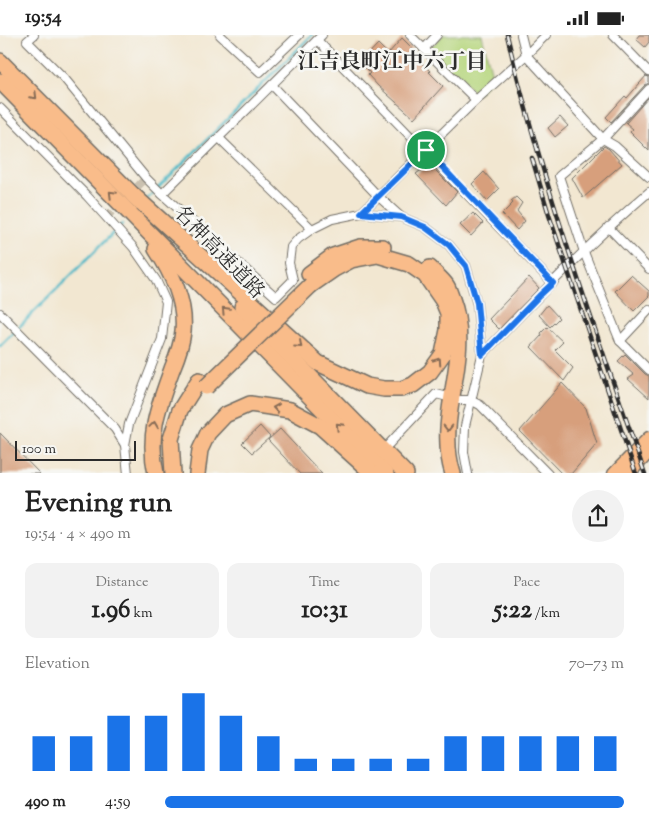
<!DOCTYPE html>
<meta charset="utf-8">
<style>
:root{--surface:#fff;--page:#f2f2f2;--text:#222;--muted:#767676;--accent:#1a73e8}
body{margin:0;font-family:"Sorts Mill Goudy","Noto Serif JP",serif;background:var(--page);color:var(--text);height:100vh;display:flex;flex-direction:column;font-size:19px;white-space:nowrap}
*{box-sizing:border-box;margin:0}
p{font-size:16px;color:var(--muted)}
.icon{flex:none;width:28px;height:28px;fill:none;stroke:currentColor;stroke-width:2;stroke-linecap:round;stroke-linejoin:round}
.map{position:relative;height:438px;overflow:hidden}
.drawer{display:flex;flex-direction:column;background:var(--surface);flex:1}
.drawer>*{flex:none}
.scale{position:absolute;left:15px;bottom:12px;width:121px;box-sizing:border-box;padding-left:5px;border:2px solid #2b2b2b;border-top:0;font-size:14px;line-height:18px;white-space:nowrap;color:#2b2b2b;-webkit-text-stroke:4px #f6f6f2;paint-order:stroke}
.pin{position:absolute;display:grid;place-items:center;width:42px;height:42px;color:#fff;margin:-21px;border:2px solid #fff;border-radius:50%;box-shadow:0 1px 5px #0007}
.round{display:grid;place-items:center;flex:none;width:52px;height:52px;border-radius:26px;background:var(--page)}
.summary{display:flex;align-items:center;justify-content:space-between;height:85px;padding:0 25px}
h1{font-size:28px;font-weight:800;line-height:38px}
.metrics{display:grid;grid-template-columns:repeat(3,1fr);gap:8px;height:85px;padding:5px 25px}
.metrics div{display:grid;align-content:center;border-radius:12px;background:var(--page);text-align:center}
.metrics b{font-size:25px;font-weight:800}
.metrics small{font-size:14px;font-weight:400}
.metrics p{font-size:14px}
.chart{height:140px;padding:10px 25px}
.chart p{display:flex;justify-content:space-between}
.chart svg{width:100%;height:90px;margin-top:5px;stroke:var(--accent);stroke-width:6}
ul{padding:0 25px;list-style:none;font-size:16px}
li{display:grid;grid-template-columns:80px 60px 1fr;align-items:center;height:38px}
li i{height:12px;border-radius:6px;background:var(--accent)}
.status{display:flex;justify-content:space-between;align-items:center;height:35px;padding:0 25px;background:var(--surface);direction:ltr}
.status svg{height:14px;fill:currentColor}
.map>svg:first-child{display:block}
.green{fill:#b6d67d;stroke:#708054}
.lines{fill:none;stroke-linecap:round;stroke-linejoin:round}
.stream{stroke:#4cb9c7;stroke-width:2.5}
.building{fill:#d79f7b}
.street-tunnel{stroke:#cac1b0;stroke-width:8;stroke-dasharray:8 4;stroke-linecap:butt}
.street-casing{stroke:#716d65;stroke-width:10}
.primary-casing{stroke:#716d65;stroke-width:15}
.highway-casing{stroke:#716d65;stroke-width:18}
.street{stroke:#fff;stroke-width:8}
.primary{stroke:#f9bc8a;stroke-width:12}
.highway{stroke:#f9bc8a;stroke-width:15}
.rail-casing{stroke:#2b2b2b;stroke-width:4.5}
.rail{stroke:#f6f6f2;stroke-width:2.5;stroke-dasharray:8;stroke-linecap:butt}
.highway-bridge-casing{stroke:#716d65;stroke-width:18;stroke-linecap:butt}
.highway-bridge{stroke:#f9bc8a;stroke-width:15}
.oneway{stroke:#886c56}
.route-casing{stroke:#fff;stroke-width:10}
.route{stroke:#1a73e8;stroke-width:6}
.labels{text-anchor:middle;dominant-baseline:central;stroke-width:5;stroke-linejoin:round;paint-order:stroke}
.street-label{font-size:20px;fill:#2b2b2b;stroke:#f6f6f2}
.neighbourhood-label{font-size:21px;font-weight:bold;fill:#2b2b2b;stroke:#f6f6f2}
</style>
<div class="status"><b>19:54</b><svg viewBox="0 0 49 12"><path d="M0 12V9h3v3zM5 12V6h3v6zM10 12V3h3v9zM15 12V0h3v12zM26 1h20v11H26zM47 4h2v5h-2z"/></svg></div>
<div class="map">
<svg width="649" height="439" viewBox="0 0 649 439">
<rect width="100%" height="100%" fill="#f6f6f2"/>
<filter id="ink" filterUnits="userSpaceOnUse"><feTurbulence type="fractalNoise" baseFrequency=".02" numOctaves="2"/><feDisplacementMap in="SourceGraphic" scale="10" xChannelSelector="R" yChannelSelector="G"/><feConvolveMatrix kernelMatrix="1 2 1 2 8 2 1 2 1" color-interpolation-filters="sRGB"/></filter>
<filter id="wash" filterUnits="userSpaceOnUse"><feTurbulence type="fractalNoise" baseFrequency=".0096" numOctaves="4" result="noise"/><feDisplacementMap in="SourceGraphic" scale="20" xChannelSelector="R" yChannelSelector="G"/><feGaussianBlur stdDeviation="1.12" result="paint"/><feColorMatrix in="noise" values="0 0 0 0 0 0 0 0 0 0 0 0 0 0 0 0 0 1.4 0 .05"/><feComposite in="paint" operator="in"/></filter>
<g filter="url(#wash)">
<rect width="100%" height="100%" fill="#f2e7d1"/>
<path class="green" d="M443,0H482L493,43L477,60L429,14Z"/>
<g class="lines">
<g class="stream">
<path d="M148,163L312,0"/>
<path d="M0,311L122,189"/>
</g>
</g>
<g id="blocks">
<g class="building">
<path d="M639,0H649V7L645,12L636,4Z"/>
<path d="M402,3L413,14L410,17L430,36L429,37L443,51L414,83L378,51L368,40L370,38L360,28L378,9L388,19Z"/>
<path d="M646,41L649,42V48L645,50L611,87L606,82L625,61L627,63Z"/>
<path d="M648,63H649V116L630,97L633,94L626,88Z"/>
<path d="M560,82L568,91L555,102L548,93Z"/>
<path d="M604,111L609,114L622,129L583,163L572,143Z"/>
<path d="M429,129L457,157L446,170L416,139Z"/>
<path d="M484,137L499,154L487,166L472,149Z"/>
<path d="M516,162L522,168L517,176L525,186L517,195L502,179L513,168L511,166Z"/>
<path d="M473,178L483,188L471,201L460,190Z"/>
<path d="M631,240L649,256V261L634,276L615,256Z"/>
<path d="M529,242L539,253L499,294L489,284Z"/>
<path d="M547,270L559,283L550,292L539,280Z"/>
<path d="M547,292L563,307L555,315L573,333L564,346L531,312L542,300L541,298Z"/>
<path d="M625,319L645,339L649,341V363L628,344L634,340L618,326Z"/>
<path d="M562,348L586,373L597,409L571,439H562L520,396Z"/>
<path d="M260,391L270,402L252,418L242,408Z"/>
<path d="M280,394L322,439H300L268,405Z"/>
<path d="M0,398L40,439H0Z"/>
</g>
</g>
</g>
<g filter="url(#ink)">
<use href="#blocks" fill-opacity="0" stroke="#716d65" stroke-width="1"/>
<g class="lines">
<g class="street-tunnel">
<path d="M129,160L146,143"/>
<path d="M106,182L121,168"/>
</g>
<defs>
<g id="street">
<path d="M34,0L27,6L64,43L146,143L162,159L276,262L293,245L289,228L291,212L298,204L312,194L332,184L361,178L476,65L526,20L546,0"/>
<path d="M220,0L260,37L299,0"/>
<path d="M410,0L476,65"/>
<path d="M521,0L526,20L603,104L615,111L649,142"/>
<path d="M613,0L649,37"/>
<path d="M317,5L553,248"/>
<path d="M424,14L437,0"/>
<path d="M272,50L379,162L401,182L425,192L449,210L466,231L477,269L482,320L465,391L464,417L468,439"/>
<path d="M649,54L603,104L559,141L584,217L620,306L649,335"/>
<path d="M0,73L87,161L133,212L156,245L166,267L162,304L129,389L125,410L128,439"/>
<path d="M219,103L312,194"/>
<path d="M162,159L322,0"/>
<path d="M361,178L401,182"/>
<path d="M608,192L649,234"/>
<path d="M0,278L115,394L125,410"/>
<path d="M620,306L649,275"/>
<path d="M482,320C536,264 590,207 649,157"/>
<path d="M457,365H470L480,370L548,439"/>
<path d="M389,409L436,359L444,361"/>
</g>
<g id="primary">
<path d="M614,439L649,403"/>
<path d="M628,439L649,417"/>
</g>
<g id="highway">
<path d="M0,26L139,166"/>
<path d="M0,46L386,439"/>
<path d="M133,160L318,328L367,351L384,354H401L413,350L430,337L443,319L448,295V278L443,266L425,240L409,229L378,220L351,225L334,234L311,250"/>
<path d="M156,214C172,238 186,266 183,296C182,309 177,322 172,334C159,370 147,399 156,439"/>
<path d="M430,233C435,239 442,244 446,250C449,254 450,260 452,264C474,323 434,379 453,439"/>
<path d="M309,239L333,221L360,212H383"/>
<path d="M242,272L406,439"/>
<path d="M173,439L171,404L180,375L199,345"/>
<path d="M197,439L200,415L208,398L225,380L250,369L290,375L320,391L371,437"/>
</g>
</defs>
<use href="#street" class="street-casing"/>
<use href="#primary" class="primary-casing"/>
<use href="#highway" class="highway-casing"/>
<use href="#street" class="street"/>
<use href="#primary" class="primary"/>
<use href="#highway" class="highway"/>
<defs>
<g id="rail">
<path d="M507,0C542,149 595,294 645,439"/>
<path d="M532,123L549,180L636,439"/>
</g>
</defs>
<use href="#rail" class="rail-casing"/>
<use href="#rail" class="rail"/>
<defs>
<path id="highway-bridge" d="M206,352L311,250"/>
</defs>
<use href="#highway-bridge" class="highway-bridge-casing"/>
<use href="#highway-bridge" class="highway-bridge"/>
</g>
<defs><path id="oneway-chevron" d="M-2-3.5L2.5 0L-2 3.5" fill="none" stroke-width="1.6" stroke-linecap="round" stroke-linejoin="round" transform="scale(1.25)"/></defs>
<g class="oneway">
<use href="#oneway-chevron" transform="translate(34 61) rotate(45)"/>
<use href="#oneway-chevron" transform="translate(112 159) rotate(-135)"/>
<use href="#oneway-chevron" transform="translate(225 275) rotate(-134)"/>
<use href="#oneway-chevron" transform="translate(299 310) rotate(42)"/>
<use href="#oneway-chevron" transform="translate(438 326) rotate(-56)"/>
<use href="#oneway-chevron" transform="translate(276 373) rotate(-172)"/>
<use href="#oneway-chevron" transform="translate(154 390) rotate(-82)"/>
<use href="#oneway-chevron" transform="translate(339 391) rotate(-134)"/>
<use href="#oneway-chevron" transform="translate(448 393) rotate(90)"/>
</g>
</g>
<g class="lines" filter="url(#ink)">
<defs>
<path id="route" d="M426,115L553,248L539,261L482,320L477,268L466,231L449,210L425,192L401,182L361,178Z"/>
</defs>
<use href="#route" class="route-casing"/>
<use href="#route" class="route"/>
</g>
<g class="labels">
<g class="street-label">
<text transform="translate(218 218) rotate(46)">名神高速道路</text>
</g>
<g class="neighbourhood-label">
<text x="392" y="28">江吉良町江中六丁目</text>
</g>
</g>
</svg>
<div class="scale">100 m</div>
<div class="pin" style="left:426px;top:115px;background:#1e9e55"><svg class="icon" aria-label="arrive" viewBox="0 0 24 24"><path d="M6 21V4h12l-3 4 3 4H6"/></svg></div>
</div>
<section class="drawer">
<div class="summary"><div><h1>Evening run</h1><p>19:54 · 4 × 490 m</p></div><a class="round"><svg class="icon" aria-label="share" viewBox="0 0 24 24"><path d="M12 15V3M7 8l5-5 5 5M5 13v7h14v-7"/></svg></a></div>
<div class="metrics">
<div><p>Distance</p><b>1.96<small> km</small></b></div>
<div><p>Time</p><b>10:31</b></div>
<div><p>Pace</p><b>5:22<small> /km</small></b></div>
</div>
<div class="chart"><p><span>Elevation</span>70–73 m</p>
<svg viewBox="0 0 160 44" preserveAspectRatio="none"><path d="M5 44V27M15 44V27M25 44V17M35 44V17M45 44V6M55 44V17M65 44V27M75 44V38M85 44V38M95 44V38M105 44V38M115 44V27M125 44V27M135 44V27M145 44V27M155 44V27"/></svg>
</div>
<ul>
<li><b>490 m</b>4:59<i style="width:100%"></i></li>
</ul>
</section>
